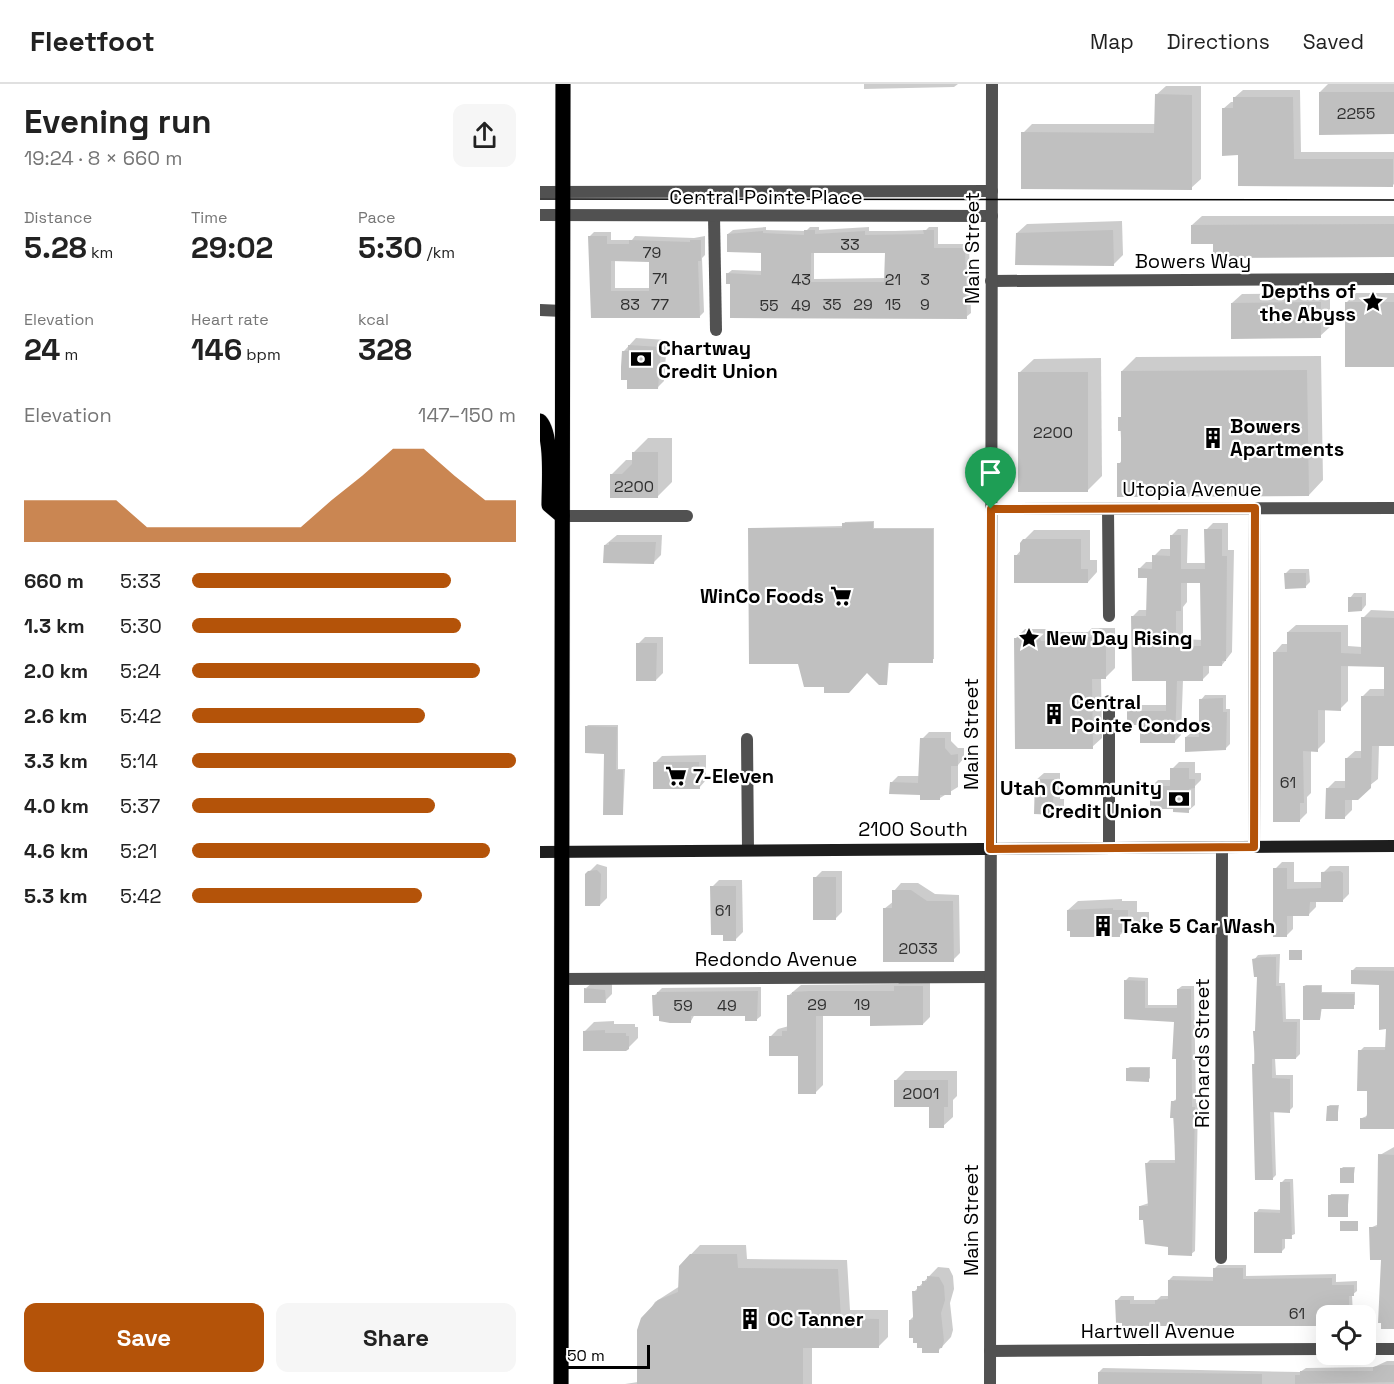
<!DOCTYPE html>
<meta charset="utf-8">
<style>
:root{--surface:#fff;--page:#f6f6f6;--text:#222;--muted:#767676;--line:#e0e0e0;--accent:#b45309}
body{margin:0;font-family:"Space Grotesk",sans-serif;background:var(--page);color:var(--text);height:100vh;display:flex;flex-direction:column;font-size:22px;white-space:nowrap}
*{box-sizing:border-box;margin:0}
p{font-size:20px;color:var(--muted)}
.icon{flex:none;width:33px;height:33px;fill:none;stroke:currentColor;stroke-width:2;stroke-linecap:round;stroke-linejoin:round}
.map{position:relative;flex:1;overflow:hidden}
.panel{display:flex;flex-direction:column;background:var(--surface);width:540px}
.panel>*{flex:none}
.buttons{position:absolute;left:776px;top:1221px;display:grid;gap:12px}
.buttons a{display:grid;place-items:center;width:60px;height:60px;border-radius:12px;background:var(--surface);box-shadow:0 6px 24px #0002;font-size:30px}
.scale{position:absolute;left:18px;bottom:15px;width:92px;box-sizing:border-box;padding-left:6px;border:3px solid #000;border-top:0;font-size:16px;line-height:21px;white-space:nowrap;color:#000;-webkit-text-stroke:4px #fff;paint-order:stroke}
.pin{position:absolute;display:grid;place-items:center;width:51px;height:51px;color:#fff;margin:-62px -26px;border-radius:50% 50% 50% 0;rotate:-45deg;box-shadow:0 0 6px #0007}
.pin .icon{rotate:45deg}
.round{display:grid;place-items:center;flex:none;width:63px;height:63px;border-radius:12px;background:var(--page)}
.head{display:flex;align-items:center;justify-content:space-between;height:102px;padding:0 24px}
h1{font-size:33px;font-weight:700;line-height:45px}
.figures{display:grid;grid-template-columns:repeat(3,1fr);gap:9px;height:102px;padding:6px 24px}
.figures div{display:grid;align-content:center}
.figures b{font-size:30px;font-weight:700}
.figures small{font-size:16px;font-weight:400}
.figures p{font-size:16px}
.chart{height:168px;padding:12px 24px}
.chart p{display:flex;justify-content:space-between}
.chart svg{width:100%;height:108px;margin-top:6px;fill:var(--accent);opacity:.7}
.primary-button{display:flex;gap:12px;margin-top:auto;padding:12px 24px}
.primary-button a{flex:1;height:69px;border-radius:12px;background:var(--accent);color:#fff;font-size:24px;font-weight:700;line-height:69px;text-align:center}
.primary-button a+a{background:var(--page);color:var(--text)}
ul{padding:0 24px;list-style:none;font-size:20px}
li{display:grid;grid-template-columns:96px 72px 1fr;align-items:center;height:45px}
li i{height:15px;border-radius:8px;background:var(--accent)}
header{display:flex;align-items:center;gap:36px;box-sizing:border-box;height:84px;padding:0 30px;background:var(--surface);border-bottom:2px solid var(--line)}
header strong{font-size:28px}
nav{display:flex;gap:33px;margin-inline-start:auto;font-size:21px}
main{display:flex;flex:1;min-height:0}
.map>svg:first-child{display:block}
.shadow{fill:#0003;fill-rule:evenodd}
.building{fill:#c0c0c0;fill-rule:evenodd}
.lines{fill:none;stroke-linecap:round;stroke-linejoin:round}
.primary-casing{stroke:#dbdbdb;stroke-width:16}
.minor{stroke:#515151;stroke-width:12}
.tertiary{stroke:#515151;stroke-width:12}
.secondary{stroke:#1e1e1e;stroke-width:12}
.primary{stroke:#000;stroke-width:15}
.tram{stroke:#000;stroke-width:1.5}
.route-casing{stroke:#fff;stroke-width:12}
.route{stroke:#b45309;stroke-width:8}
.labels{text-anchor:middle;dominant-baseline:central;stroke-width:4.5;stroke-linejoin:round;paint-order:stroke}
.number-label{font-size:16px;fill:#303030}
.street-label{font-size:20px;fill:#000;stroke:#fff}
.poi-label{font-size:20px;font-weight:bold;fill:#000;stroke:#fff;text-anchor:start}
</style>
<header>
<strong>Fleetfoot</strong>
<nav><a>Map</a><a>Directions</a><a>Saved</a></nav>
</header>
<main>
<section class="panel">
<div class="head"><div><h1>Evening run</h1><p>19:24 · 8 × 660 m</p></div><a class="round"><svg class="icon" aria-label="share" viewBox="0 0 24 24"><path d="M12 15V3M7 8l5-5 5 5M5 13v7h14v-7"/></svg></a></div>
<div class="figures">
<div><p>Distance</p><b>5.28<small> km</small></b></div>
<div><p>Time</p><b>29:02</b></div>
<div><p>Pace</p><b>5:30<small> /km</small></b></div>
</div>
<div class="figures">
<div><p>Elevation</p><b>24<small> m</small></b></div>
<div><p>Heart rate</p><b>146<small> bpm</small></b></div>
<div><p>kcal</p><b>328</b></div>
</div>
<div class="chart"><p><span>Elevation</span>147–150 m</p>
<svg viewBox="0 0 160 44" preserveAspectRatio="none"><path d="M0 44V27L10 27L20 27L30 27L40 38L50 38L60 38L70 38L80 38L90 38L100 27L110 17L120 6L130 6L140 17L150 27L160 27V44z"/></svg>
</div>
<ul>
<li><b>660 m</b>5:33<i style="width:80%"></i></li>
<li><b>1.3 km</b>5:30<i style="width:83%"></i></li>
<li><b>2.0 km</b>5:24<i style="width:89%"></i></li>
<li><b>2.6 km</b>5:42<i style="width:72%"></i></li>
<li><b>3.3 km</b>5:14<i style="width:100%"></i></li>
<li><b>4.0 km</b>5:37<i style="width:75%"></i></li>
<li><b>4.6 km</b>5:21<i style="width:92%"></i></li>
<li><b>5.3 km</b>5:42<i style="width:71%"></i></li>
</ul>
<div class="primary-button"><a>Save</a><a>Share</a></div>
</section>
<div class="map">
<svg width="854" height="1300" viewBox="0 0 854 1300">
<rect width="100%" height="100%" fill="#fff"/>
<g class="shadow">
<path d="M324,0H418L414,3L324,5Z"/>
<path d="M788,0H854V49L780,8Z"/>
<path d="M626,2H661V95L651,104L483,49L492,40H616V11Z"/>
<path d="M703,6H760L761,68H854V100L852,102L699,70L683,25L691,18H695V13Z"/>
<path d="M662,132H854V171L674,158L652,141Z"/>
<path d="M582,137L583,171L574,180L477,149L487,140Z"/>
<path d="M226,143V146L266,147L270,143H279V146L329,143V147H355L386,146L389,143H398V160H429L431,229L426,233L191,198L187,190L192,186L223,187V168L188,150L193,146ZM274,167L347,168L346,194L274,195Z"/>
<path d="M54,148H71V156H92L95,152L154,154L165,152V171L162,174L164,228L159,233L53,232L50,152ZM75,176H110V204H75Z"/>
<path d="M790,209V243L780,252L692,219L702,210Z"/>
<path d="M816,209H854V281L806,219Z"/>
<path d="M96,254L127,256L124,297L117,304L84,267Z"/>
<path d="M781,272L783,396L769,411L579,380L582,376L580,334L583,331L582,287L596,273Z"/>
<path d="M561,274L562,392L548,406L479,289L494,275Z"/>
<path d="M108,354H132V398L117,413L72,390L86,376H94V368Z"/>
<path d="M334,437V444H394V575L349,577L347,600L327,587L285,601L259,578L209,444L303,442L305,438Z"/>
<path d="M673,439H688V466H694L692,568L682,581H669V589L662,596H643L641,651L634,658L602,639L588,628L595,621H628V595L592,533L599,526H608V492L599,485L606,478H614V472L621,465H631V452L638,445H648L647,479H667L666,446ZM647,497H661L663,556L643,555V523L647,518Z"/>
<path d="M494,446H550V476H557V488L548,498L476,472L481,466V459Z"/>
<path d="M77,451H122L121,471L114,478L65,461Z"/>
<path d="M750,485H769L770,498L765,503L746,489Z"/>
<path d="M814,509H826V521L822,526L810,514Z"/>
<path d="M831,526L854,527V661H839L838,695L812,715V726L804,734L787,705L795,697H807V674L815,667H822V613L830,605H845L846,581H808V617L800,625H785V658L777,666H771V709L767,713V729L759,737L735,568L742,560H748V548L756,541H808V562L822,563L823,534Z"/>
<path d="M552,544H575V584L565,594H561L562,654L552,663L476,554L485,545H509L510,548H548Z"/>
<path d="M105,553H123V589L116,596L98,560Z"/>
<path d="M665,611H686V625H690V660L686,664L646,653L651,649H661V616Z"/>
<path d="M48,641H78V685H85L83,729L65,668L46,643Z"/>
<path d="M389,648H411V657L418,664H424V674L418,681V703L400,714L351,699L358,692H380L382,655Z"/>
<path d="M166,671V696L159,704L115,679L122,672Z"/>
<path d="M639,678H655V689H661V696L655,702V721L648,727L611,703L618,696H631L632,685Z"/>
<path d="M504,689H520V715H524V722L517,729L496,696Z"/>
<path d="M742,778H754V798H783V789L790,782H809V810L802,817H776V823L769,830L753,831V845L746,852L735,785Z"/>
<path d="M57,780L67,783V814L60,821L47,790Z"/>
<path d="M282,787H302V828L295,835L275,794Z"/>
<path d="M179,796H202L203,848L196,855L172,803Z"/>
<path d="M361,799H378L395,810L419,811L420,869L413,876L344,825L354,817V807Z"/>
<path d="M582,815V817H597V828H609V837L599,846H585L580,851L528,826L538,817Z"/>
<path d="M740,870L739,899H745L746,935H760V970L756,974H735L736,991H753V1023L749,1027H734L736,1091L732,1095L714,980L719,892L714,876L718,871Z"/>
<path d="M816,883H854V1044L822,1034L829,1031V1005L820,967L824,963H847L848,944L840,900L812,887Z"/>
<path d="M589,893L608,894V921H638V905L642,902H654L656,1019L658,1020L655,1167L651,1170L629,1162L605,1135L600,1122L609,1119L607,1079L610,1076H636L632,1018L638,1014L635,937L585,933V897Z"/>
<path d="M390,895V933L383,940L332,930H283V1001L275,1009L260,970L231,952L238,945L249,942L248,912L261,901L358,900L363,896Z"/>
<path d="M53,898L72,899V910L65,917L46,904Z"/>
<path d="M766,901H782V908H815V921L782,923L780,935L764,902Z"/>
<path d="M221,903V932L216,936L206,931L155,930L151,937L114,912L122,904Z"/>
<path d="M74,937V940H95V943H98V954L88,964L45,947L54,938Z"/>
<path d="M590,983H610V994L608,996L588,984Z"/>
<path d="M365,987H417V1012L413,1016V1033L403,1042L391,1022L356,996Z"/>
<path d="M790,1021H799L797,1036L788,1022Z"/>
<path d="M854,1063V1244L843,1174L830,1144L839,1140L840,1071Z"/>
<path d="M803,1083H815L813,1097L801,1085Z"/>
<path d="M745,1095H753L755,1150L745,1154V1164L742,1167L716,1129L719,1125L742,1126V1098Z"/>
<path d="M791,1110H809L807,1132L790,1112Z"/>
<path d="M160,1161H206L207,1175L307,1176L310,1226H348V1253L339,1262H272V1300H85L98,1298L100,1242L115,1218L140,1202V1182Z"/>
<path d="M678,1181H706V1192L796,1190V1198L817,1197V1207L812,1211L813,1232H786V1240L583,1241L577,1216L581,1212H594V1216H617L621,1212H629V1196L633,1192L674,1193V1185Z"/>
<path d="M398,1183L409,1184L413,1192L414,1205L410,1219L413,1246L411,1253L398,1267L370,1236L374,1232V1208Z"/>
<path d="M847,1277H854V1300H559V1288L563,1284L760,1288L766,1284L834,1283Z"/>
</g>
<g class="building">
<path d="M779,8H854V50L779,51Z"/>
<path d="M615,10L652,11V106L481,105V48L614,49Z"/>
<path d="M693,13H753L754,75H853V103L698,102V71L682,72V24H693Z"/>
<path d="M854,140V173L673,174V160H651V141Z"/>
<path d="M264,146H275V150L325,147V151L384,150L383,146H394V164H425L427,235L190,234V200H186V189L221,191V169L187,168V150L223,147V149L264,151ZM271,169H345L344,198H271Z"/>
<path d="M573,146L574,182L475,181L476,149Z"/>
<path d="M48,152H67V160H89V156L150,158V156H161V177H158L160,234H51ZM71,177L109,178V207H71Z"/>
<path d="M781,218V254L691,255V219Z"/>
<rect x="805" y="218" width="49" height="65"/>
<path d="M88,261L121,263L118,305H87V296H81V283L82,267H88Z"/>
<path d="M767,286L769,412L577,413V379H581V347H578V333H581V287Z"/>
<rect x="478" y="288" width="70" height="120"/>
<path d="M92,368H118V414H70V390H82L92,380Z"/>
<path d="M333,438V445H393V579H348L347,601H339L327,589L309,609H284V603H264L258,580H209L208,444H302V439Z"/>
<path d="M664,445H682V472H687L686,577H682V582H663V597H637L635,659H600V641H587V627H626V597H592L591,532H606L607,494H598V484L612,485V471L630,472V451H641V485H665ZM641,499H660L661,562H636V527H641Z"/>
<path d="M483,455H541V485H548V499H474V471H480V459Z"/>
<path d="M69,458H116L114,480L63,479L64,461H69Z"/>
<path d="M744,489H766V504L745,505Z"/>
<path d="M808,513H822V527L808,528Z"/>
<path d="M821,533L854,534V662H832L831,704L818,716H805V735H785L786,704H805V674H821V612H844V583L801,582V627L778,626V668L763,667L764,719H760V738H733V568H747V548H801V569L821,570Z"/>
<path d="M541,553H566V595H552L553,665H475L474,554H500L501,557H541Z"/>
<path d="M96,559H117L116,597H96Z"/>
<path d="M683,614V628H687L686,666L645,668V653H659V615Z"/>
<path d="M45,642L77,643L76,686H83V731H63L64,670L45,669Z"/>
<path d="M380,654H405V664L411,671L418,670V682H411V711H400V716H380V711L349,710L350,698L378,699Z"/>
<path d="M113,678H159L160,705H113Z"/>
<path d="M630,684H649V695H655V704L649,705V729L633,728V725H610V702H630Z"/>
<path d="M495,695H514L513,721H517V731L494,730Z"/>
<path d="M733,784H747V805L781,804V788L800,787L803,789V818H770L769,832H747V853H733Z"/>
<path d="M57,786L61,790L60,822H45V790L48,787Z"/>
<rect x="273" y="793" width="23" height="43"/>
<path d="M170,802H196V857H183V851H171Z"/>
<path d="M352,806H371L387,817H413L414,878H343V824H352Z"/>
<path d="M573,824V826H588V837H600V848H580V853H530V847H527V826Z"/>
<rect x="749" y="866" width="13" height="10"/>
<path d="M722,873H736V902H741L743,938H757L756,975H732V994L750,995V1029L730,1028L733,1096H715L712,980H715L713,947H715L717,893H714L712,875Z"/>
<path d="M811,886L854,887V1045H820V1034H826L827,1030V1007H817L818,966H845L846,945L839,946V901L811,900Z"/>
<path d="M584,896L605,897V924H637V905H651L652,1023H655L652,1172L628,1171V1163L605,1160L603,1136H599V1122H608L605,1079H635L634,1034H630L631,1017H636V975H632L634,938L584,935Z"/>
<path d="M354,902H383V941L330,942V932H276V1010H258V972H229V952H242V947H247V911H252V908L269,907H354Z"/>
<path d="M763,902H781V909L814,910V925H781L780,936H763Z"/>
<path d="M44,904L65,906L66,919H44Z"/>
<path d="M218,907L217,937H205V932H151V939H130L119,937V932H113L112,911H117V908Z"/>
<path d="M65,946V949H86V952H89V965L86,967H43V947Z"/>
<path d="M586,984H609V998L586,997Z"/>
<path d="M354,996H408V1023H404V1044H389V1023H354Z"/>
<path d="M787,1022H798V1037H786Z"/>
<path d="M838,1070L854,1071V1245H841V1239H838L841,1176H830L829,1143H837Z"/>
<rect x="800" y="1084" width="14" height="15"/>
<path d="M740,1098H750L752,1155H742V1169H714V1128L740,1129Z"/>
<rect x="788" y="1111" width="20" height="22"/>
<rect x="800" y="1137" width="18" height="10"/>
<path d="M150,1170H197L198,1184L298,1185L301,1234L339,1235V1264H263V1300H97V1246L101,1234L118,1216L138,1208L139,1182Z"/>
<path d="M673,1184H703V1195L792,1194V1201H814V1212H809V1232H786V1242H582V1239H576L575,1216H590V1220H615V1216L628,1215V1196L673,1197Z"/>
<path d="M387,1192L399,1193L404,1202L405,1216L401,1229L404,1257L402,1264H399V1269H382V1264H377V1259H373V1254H369V1236H373V1231L372,1207H377V1202H382V1197H387Z"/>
<path d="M842,1281H854V1298L755,1300V1291H760V1287H833V1283Z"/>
<path d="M558,1288L722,1290V1300H558Z"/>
</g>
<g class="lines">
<defs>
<g id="primary">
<path d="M0,337C13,351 9,401 9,421L22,432"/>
<path d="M21,1300L23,0"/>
</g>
</defs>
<use href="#primary" class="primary-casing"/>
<g class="minor">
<path d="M174,132L176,246"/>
<path d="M451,197L854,195"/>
<path d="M0,226L23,227"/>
<path d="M451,425L854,424"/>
<path d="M568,425L569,532"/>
<path d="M22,432H147"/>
<path d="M207,655L208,766"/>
<path d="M714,763L715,424"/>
<path d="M569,764V617"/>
<path d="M21,895L450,893"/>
<path d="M681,1174L682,763"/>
<path d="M825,1265H854"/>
<path d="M450,1267L786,1265"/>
</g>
<g class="tertiary">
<path d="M0,108L452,107"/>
<path d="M0,131L452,132"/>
<path d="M450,1300L452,0"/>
</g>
<path class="secondary" d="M0,768L854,762"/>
<use href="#primary" class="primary"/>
<path class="tram" d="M0,115L854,116"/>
</g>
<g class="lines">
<defs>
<path id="route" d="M715,424L714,763L450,765L451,425Z"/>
</defs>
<use href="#route" class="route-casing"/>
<use href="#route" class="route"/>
</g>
<defs>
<symbol id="sight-bare" viewBox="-9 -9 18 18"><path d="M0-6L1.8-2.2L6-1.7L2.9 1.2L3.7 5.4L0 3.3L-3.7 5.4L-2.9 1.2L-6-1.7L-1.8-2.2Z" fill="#000" stroke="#fff" stroke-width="2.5" paint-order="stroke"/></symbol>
<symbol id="bank-bare" viewBox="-9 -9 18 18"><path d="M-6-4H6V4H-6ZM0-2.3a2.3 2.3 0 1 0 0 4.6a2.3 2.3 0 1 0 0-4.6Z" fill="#000" stroke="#fff" stroke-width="2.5" paint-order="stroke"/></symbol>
<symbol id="building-bare" viewBox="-9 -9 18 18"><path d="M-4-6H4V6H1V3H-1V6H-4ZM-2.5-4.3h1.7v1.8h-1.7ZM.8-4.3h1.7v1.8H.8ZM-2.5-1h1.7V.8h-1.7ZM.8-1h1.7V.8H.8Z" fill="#000" stroke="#fff" stroke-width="2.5" paint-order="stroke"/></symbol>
<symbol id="supermarket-bare" viewBox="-9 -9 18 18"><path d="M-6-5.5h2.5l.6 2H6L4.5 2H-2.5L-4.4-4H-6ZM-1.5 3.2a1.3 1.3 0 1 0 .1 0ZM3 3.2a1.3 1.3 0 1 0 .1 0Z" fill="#000" stroke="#fff" stroke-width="2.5" paint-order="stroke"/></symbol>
</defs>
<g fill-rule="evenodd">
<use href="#sight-bare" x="818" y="203" width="30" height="30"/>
<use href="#bank-bare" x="86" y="260" width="30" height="30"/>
<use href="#building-bare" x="658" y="339" width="30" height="30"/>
<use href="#supermarket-bare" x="286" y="497" width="30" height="30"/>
<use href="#sight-bare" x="474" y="539" width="30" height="30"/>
<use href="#building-bare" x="499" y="615" width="30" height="30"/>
<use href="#supermarket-bare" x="121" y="677" width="30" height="30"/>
<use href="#bank-bare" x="624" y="700" width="30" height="30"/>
<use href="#building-bare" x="548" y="827" width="30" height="30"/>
<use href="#building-bare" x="195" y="1220" width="30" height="30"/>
</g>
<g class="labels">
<g class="number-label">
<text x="816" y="29">2255</text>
<text x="310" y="160">33</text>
<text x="112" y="168">79</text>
<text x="120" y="194">71</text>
<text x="261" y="195">43</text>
<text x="353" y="195">21</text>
<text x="385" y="195">3</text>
<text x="90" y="220">83</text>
<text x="120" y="220">77</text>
<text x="292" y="220">35</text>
<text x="323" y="220">29</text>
<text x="353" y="220">15</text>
<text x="385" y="220">9</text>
<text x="229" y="221">55</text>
<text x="261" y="221">49</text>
<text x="513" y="348">2200</text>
<text x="94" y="402">2200</text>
<text x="748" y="698">61</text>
<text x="183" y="826">61</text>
<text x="378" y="864">2033</text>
<text x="277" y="920">29</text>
<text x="322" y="920">19</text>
<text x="143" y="921">59</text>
<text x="187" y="921">49</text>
<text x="381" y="1009">2001</text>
<text x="757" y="1229">61</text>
</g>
<g class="street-label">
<text x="226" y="113">Central Pointe Place</text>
<text transform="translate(432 164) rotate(-90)">Main Street</text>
<text x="653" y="177">Bowers Way</text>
<text x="652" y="405">Utopia Avenue</text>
<text transform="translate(431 650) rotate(-90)">Main Street</text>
<text x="373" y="745">2100 South</text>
<text x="236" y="875">Redondo Avenue</text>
<text transform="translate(662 969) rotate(-90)">Richards Street</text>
<text transform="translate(431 1136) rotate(-90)">Main Street</text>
<text x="618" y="1247">Hartwell Avenue</text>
</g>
<g class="poi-label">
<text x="816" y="207" text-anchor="end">Depths of<tspan x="816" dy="23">the Abyss</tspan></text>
<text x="118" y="264">Chartway<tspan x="118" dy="23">Credit Union</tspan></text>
<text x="690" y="342">Bowers<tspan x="690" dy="23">Apartments</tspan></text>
<text x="284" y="512" text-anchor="end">WinCo Foods</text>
<text x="506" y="554">New Day Rising</text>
<text x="531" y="618">Central<tspan x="531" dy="23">Pointe Condos</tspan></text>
<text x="153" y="692">7-Eleven</text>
<text x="622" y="704" text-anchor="end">Utah Community<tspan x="622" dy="23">Credit Union</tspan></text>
<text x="580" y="842">Take 5 Car Wash</text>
<text x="227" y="1235">OC Tanner</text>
</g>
</g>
</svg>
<div class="buttons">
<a><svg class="icon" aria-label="locate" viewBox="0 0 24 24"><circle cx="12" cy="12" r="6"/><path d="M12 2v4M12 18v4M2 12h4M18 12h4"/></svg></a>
</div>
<div class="scale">50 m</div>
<div class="pin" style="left:451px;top:425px;background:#1e9e55"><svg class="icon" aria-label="arrive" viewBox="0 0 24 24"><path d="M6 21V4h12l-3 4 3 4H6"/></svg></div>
</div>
</main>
